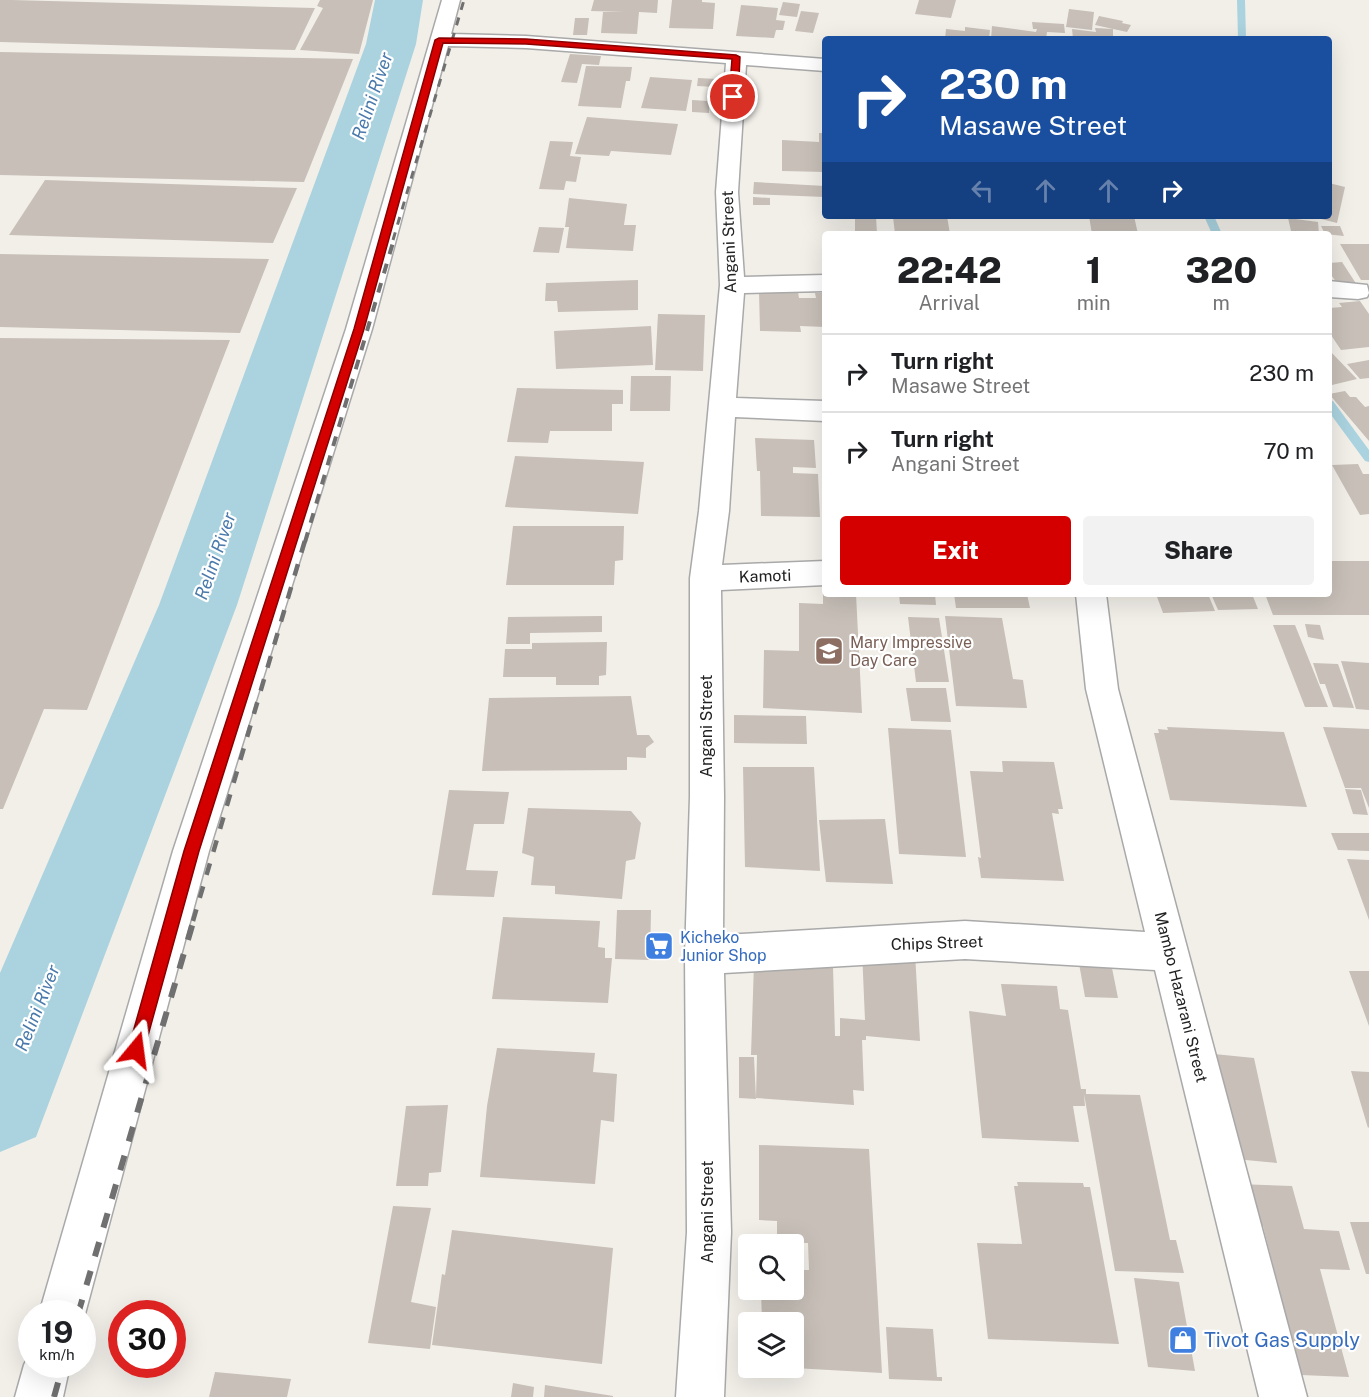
<!DOCTYPE html>
<html lang="en">
<head>
<meta charset="utf-8">
<style>
	:root { --surface:#fff; --page:#f2f2f2; --text:#202124; --muted:#757577; --line:#e0e0e0; --accent:#d40000 }
	body { margin:0; font-family:"Public Sans",sans-serif; background:var(--page); color:var(--text); height:100vh; display:flex; flex-direction:column; font-size:22px; white-space:nowrap }
	* { box-sizing:border-box; margin:0 }
	p { font-size:20px; color:var(--muted) }
	.icon { flex:none; width:33px; height:33px; fill:none; stroke:currentColor; stroke-width:2; stroke-linecap:round; stroke-linejoin:round }
	.map { position:relative; flex:1; overflow:hidden }
	.drawer { position:absolute; left:822px; top:231px; width:510px; height:366px; display:flex; flex-direction:column; background:var(--surface); border-radius:6px; box-shadow:0 6px 24px #0002 }
	.drawer>* { flex:none }
	.banner { position:absolute; left:822px; top:36px; width:510px; height:183px; border-radius:6px; box-shadow:0 6px 24px #0002; background:#1a4fa0; color:#fff; overflow:hidden }
	.buttons { position:absolute; left:738px; top:1234px; display:grid; gap:12px }
	.buttons a { display:grid; place-items:center; width:66px; height:66px; border-radius:6px; background:var(--surface); box-shadow:0 6px 24px #0002; font-size:30px }
	.speed { position:absolute; left:18px; top:1300px; display:flex; gap:12px; font-size:30px; font-weight:700; text-align:center }
	.speed>* { display:grid; place-content:center; width:78px; height:78px; border-radius:50%; background:var(--surface); box-shadow:0 6px 24px #0002; line-height:1 }
	.speed small { font-size:15px; font-weight:400 }
	.speed .limit { border:9px solid #d22; background:#fff; color:#111 }
	.pin { position:absolute; display:grid; place-items:center; width:51px; height:51px; color:#fff; margin:-26px; border:3px solid #fff; border-radius:50%; box-shadow:0 2px 6px #0007 }
	.me { position:absolute; width:66px; margin:-33px; rotate:16deg; stroke-linejoin:round; filter:drop-shadow(0 0 4px #0008) }
	.turn { display:flex; align-items:center; gap:21px; height:126px; padding:0 18px; font-size:27px }
	.turn .icon { width:78px; height:78px; stroke-width:2.5 }
	.turn b { display:block; font-size:42px; line-height:51px }
	.lanes { display:flex; align-items:center; height:57px; padding:0 18px; background:#0003; justify-content:center; gap:30px; direction:ltr }
	.lanes .off { opacity:.35 }
	.eta { display:flex; justify-content:space-evenly; align-items:center; height:102px; text-align:center }
	.eta b { font-size:36px; font-weight:800; line-height:42px }
	.button { display:flex; gap:12px; margin-top:auto; padding:12px 18px }
	.button a { flex:1; height:69px; border-radius:6px; background:var(--accent); color:#fff; font-size:24px; font-weight:800; line-height:69px; text-align:center }
	.button a+a { background:var(--page); color:var(--text) }
	ul { padding:0; list-style:none }
	li { display:flex; align-items:center; gap:18px; height:78px; padding:0 18px; border-top:2px solid var(--line) }
	li div { flex:1 }
	li b { display:block; font-size:22px }
	li em { font-style:normal }
	.map>svg:first-child { display:block }
</style>
</head>
<body>
<div class="map">
<svg width="1369" height="1397" viewBox="0 0 1369 1397">
	<rect width="100%" height="100%" fill="#f2efe9"/>
	<g fill="none" stroke-linecap="round" stroke-linejoin="round">
		<path fill="#aad3df" fill-rule="evenodd" d="M1237,0h8l1,39h-8z
			M1204,216h10l8,18h-10z
			M1329,400l4,1 36,49v12l-4,-1 -36,-49z"/>
		<path fill="#aad3df" fill-rule="evenodd" d="M375,0h48l-7,44 -179,561 -201,532 -36,15v-179l159,-368 207,-561z"/>
	</g>
	<path fill="#c7bfb8" d="M0,0h12l303,8 -20,42 -295,-8z
		M320,0h53l-14,54 -59,-4 23,-42 -6,-2z
		M594,0h64l-1,13 -18,-1 -2,22 -36,-1 2,-21h21l-33,-1z
		M672,0h30v2l13,1 -2,26 -44,-1z
		M919,0h37l-5,18 -36,-4z
		M783,2l17,2 -3,13 -18,-2z
		M741,5l37,3 -2,12 9,1 -2,9h-7l-2,8 -38,-2z
		M1069,9l25,3 -2,18 -26,-3z
		M801,11l18,2 -6,20 -18,-2z
		M1099,16l24,5 -1,2 9,2 -4,7 -32,-7z
		M575,18h14l-2,17h-14z
		M1032,22l32,2 1,9 -18,-1 -1,7 -42,-2v2h-13l1,-13 44,6 1,-3h-4z
		M965,27l25,3 -1,9h-44l1,-10 19,2z
		M1095,28l18,1v10h-40l-1,-10 24,3z
		M0,52l353,7 -49,123 -304,-7z
		M570,54l31,2 -2,9 -17,-1 -5,19 -16,-1z
		M586,66l46,1 -2,14h-4l-5,27 -43,-2z
		M650,77l42,3 -6,31 -45,-3z
		M698,78l19,1 -2,8 -18,-1z
		M692,100l17,1v12l-17,-1z
		M587,117l91,7 -7,31 -60,-4 -2,5 -34,-2z
		M819,133h6v39l-43,-1v-31l37,2z
		M550,141l23,1 -3,14 11,1 -5,25 -10,-1 -2,9 -25,-1z
		M45,180l252,8 -24,55 -264,-8z
		M754,182l71,4v11l-72,-3z
		M1329,183l16,4 -8,36 -24,-6 16,-1z
		M753,197l17,1v7h-17z
		M569,198l58,6 -3,21h12l-3,26 -67,-3 3,-21h-4z
		M855,216h21l1,18h-22z
		M947,216l3,18h-55l-2,-17z
		M1089,216h45l4,18h-46z
		M1288,218l30,4 1,12 -28,-3z
		M1321,226h19l4,10 -19,-2z
		M539,227l25,1 -5,25 -26,-1z
		M1340,244h29v36h-8z
		M0,254l269,5 -29,74 -240,-6z
		M1342,262l15,23 -18,1 -10,-14v-9z
		M638,280v30l-80,2 -1,-11h-12l1,-18z
		M759,292h39l1,6h17l-1,-5h10v34l-25,-1 1,6 -41,-1z
		M1360,301l9,13v33l-28,3 -12,-18v-24l13,-1 -3,-4z
		M658,314l47,1 -2,56 -48,-1z
		M651,326l2,39 -97,4 -2,-38z
		M0,338l230,2 -143,370 -43,-1 -41,100h-3z
		M1329,350l28,29 -25,6 -3,-3z
		M1369,360v18l-9,1 -13,-15z
		M631,376h40l-1,35h-40z
		M517,388l106,2v14h-11v27h-62l-2,12 -41,-1z
		M1345,391l5,6h6l9,10 4,-1v35l-40,-47z
		M755,438l59,2 2,28 -23,-1v6l25,1 2,43 -59,-1 -1,-45h-3z
		M515,456l129,6 -6,52 -133,-7z
		M1358,464l5,10h6v40l-9,1 -28,-50z
		M513,526h111l-1,34 -8,1 -1,24h-108z
		M1329,561h40v54h-96l-8,-21h64z
		M823,589h2v5h31l6,119 -99,-5 1,-58 35,1v-48l24,1z
		M899,594h36l1,11 -36,-1z
		M954,594h73l3,14h-74z
		M1156,594h52l7,17 -52,2z
		M1211,594h41l6,15 -40,1z
		M602,616v16l-72,1v11h-24l2,-27z
		M945,616l57,2 11,61 10,1 4,28 -71,-2z
		M908,617l31,1 10,64h-33z
		M1305,624l15,1 4,15 -16,-3z
		M1273,625h22l33,82h-23z
		M607,642l-1,33 -7,1v9h-43v-8h-53l2,-28h27v-6z
		M1341,661l28,2v47l-13,-1z
		M1313,663l25,1 16,44 -21,-1 -8,-23h-5z
		M906,688h40l5,34 -40,-1z
		M631,696l6,39h12l5,7 -8,6v10l-19,-1v13l-145,1 7,-73z
		M734,715l72,1 1,28 -73,-1z
		M1167,727l117,5 23,75 -137,-7 -16,-67h5l-1,-4 10,1z
		M1323,727l46,2v79l-8,-20h-16z
		M888,728l63,2 15,127 -67,-3z
		M1002,761l52,1 9,47h-5l1,5 -7,-1 12,68 -83,-3 -3,-21 3,1 -11,-87 33,1z
		M743,767h71l6,104 -75,-4z
		M1345,789l16,1 7,25 -15,-1z
		M449,790l60,2 -5,32h-30l-8,46 32,1 -4,26 -62,-2z
		M528,808l103,3 10,12 -6,36 -9,2 -4,38 -67,-5v-8l-24,-1 3,-28 -12,-4z
		M885,819l8,65 -67,-2 -7,-62z
		M1331,833h38v18l-31,-1z
		M1347,859l22,1v60z
		M617,910h34l-1,50 -35,-1z
		M503,917l97,4 -2,26 7,1v10h7l-4,45 -116,-4z
		M862,951l53,2 5,88 -54,-5v4h-4l2,51 -11,-1 1,15 -98,-7 1,-43h-6l3,-92 79,4 2,69h5v-18l25,2z
		M1078,958h32l8,40 -33,-1z
		M1349,971h20v55z
		M1001,984l56,2 3,23 8,1 13,79h5v5l54,1 30,145h6l8,33 -69,-2 -31,-177 1,12h-12l6,36 -97,-4 -13,-127 37,5z
		M497,1048l98,5 -2,19 24,2 -3,48 -13,-2 -6,64 -115,-7 7,-71z
		M1214,1054l40,4 23,105 -42,-4z
		M739,1057h15l2,42 -17,-1z
		M1351,1071l18,1v55l-1,1z
		M448,1105l-7,67 -12,1 -1,13h-32l10,-80z
		M759,1145l110,4 13,224 -88,-5v-45h-32l-1,-33h33v-20h15l-1,-27 -31,-1v-21l-18,-1z
		M1017,1182l66,1 1,4h6l29,157 -131,-5 -11,-96 45,1 -8,-58h4z
		M1238,1184l54,2 12,43 35,2 11,39 -30,-1 29,108 -48,-2 -38,-149 -16,-1z
		M393,1206l38,2 -20,94 25,5 -6,42 -62,-6z
		M1350,1222h19v52h-3z
		M452,1230l161,18 -11,116 -170,-19 10,-71 3,1z
		M1134,1278l45,4 16,89 -47,-4z
		M886,1327l47,2 4,48h5v4l-53,-2z
		M215,1372l76,7 -4,18h-78z
		M513,1383l21,4 -1,10h-22z
		M545,1385l68,11v1h-69z"/>
	<g fill="none" stroke-linecap="round" stroke-linejoin="round">
		<g stroke="#a9a9a9" stroke-width="3">
			<path id="minor" d="M442,0h18l-9,34 75,2 299,23v12l-79,-6 -8,127 6,85 81,-2v16l-81,2 -8,105 89,3v20l-90,-4 -6,94 -7,54 103,-4v24l-104,5 3,207 -1,138 242,-14 180,11 -59,-243 -10,-95h30l12,95 189,708h-48l-104,-427 -190,-11 -241,14 7,259 -7,165h-48l11,-165 -2,-277 5,-158v-219l9,-67 21,-226 -4,-93 10,-129 -200,-15 -78,-2 -76,283 -163,522 -124,463 -3,5v-5h-43l134,-463 173,-522z
				M1329,281l38,4 2,8 -2,4 -9,2 -29,-2z
				M32,1348v17h38l-7,32h-48l9,-32z"/>
		</g>
		<use href="#minor" fill="#fff" fill-rule="evenodd"/>
		<path stroke="#707070" stroke-width="3" stroke-dasharray="8 8" stroke-linecap="butt" d="M393,240l71,-240"/>
		<path stroke="#707070" stroke-width="4" stroke-dasharray="10 10" stroke-linecap="butt" d="M305,542l89,-303"/>
		<path stroke="#707070" stroke-width="4.5" stroke-dasharray="12 12" stroke-linecap="butt" d="M193,921l112,-381"/>
		<path stroke="#707070" stroke-width="6" stroke-dasharray="15 15" stroke-linecap="butt" d="M78,1314l116,-395
			M54,1397l9,-32"/>
	</g>
	<path fill="#d40000" stroke="#8a0000" stroke-width="1.5" d="M439,38l87,1 210,16 4,2 -2,40 -5,3 -4,-3 3,-38 -206,-15 -83,-1 -79,286 -165,522 -55,199 -2,6 -6,2 -6,-2 -2,-6 56,-199 170,-522 81,-289z"/>
	<defs>
		<g id="school-square" transform="scale(1.5)"><rect x="-9" y="-9" width="18" height="18" rx="4" fill="#8d6e63" stroke="#fff"/><path d="M0-5L7-2L0 1L-7-2ZM-4 1L0 2.5L4 1V4Q0 6-4 4Z" fill="#fff"/></g>
		<g id="supermarket-square" transform="scale(1.5)"><rect x="-9" y="-9" width="18" height="18" rx="4" fill="#3f7fe0" stroke="#fff"/><path d="M-6-5.5h2.5l.6 2H6L4.5 2H-2.5L-4.4-4H-6ZM-1.5 3.2a1.3 1.3 0 1 0 .1 0ZM3 3.2a1.3 1.3 0 1 0 .1 0Z" fill="#fff"/></g>
		<g id="shop-square" transform="scale(1.5)"><rect x="-9" y="-9" width="18" height="18" rx="4" fill="#3f7fe0" stroke="#fff"/><path d="M-5-2.5h2.3a2.7 3.5 0 0 1 5.4 0H5L5.5 6h-11ZM-1.5-2.5h3a1.5 2.3 0 0 0-3 0Z" fill="#fff"/></g>
	</defs>
	<g fill-rule="evenodd">
		<use href="#school-square" x="829" y="651"/>
		<use href="#supermarket-square" x="659" y="946"/>
		<use href="#shop-square" x="1183" y="1340"/>
	</g>
	<g text-anchor="middle" dominant-baseline="central" stroke-width="4.5" stroke-linejoin="round" paint-order="stroke">
		<g font-size="16" fill="#222" stroke="#fff">
			<text transform="translate(729 242) rotate(-92)">Angani Street</text>
			<text transform="translate(765 576) rotate(-2)">Kamoti</text>
			<text transform="translate(706 726) rotate(-90)">Angani Street</text>
			<text transform="translate(937 943) rotate(-2)">Chips Street</text>
			<text transform="translate(1181 997) rotate(76)">Mambo Hazarani Street</text>
			<text transform="translate(707 1212) rotate(-90)">Angani Street</text>
		</g>
		<g font-size="16" fill="#785e54" stroke="#fff" text-anchor="start">
			<text x="850" y="642">Mary Impressive<tspan x="850" dy="18">Day Care</tspan></text>
		</g>
		<g font-size="16" fill="#366cbe" stroke="#fff" text-anchor="start">
			<text x="680" y="937">Kicheko<tspan x="680" dy="18">Junior Shop</tspan></text>
		</g>
		<g font-size="18" font-style="italic" fill="#4a7aab" stroke="#fff">
			<text transform="translate(372 96) rotate(-71)">Relini River</text>
			<text transform="translate(215 556) rotate(-71)">Relini River</text>
			<text transform="translate(37 1008) rotate(-68)">Relini River</text>
		</g>
		<g font-size="20" fill="#366cbe" stroke="#fff" text-anchor="start">
			<text x="1204" y="1340">Tivot Gas Supply</text>
		</g>
	</g>
</svg>
<div class="buttons">
<a><svg class="icon" aria-label="search" viewBox="0 0 24 24"><circle cx="10" cy="10" r="6"/><path d="M15 15l6 6"/></svg></a>
<a><svg class="icon" aria-label="layers" viewBox="0 0 24 24"><path d="M12 4l9 5-9 5-9-5zM3 14l9 5 9-5"/></svg></a>
</div>
<div class="speed"><div>19<small>km/h</small></div><div class="limit">30</div></div>
<div class="pin" style="left:733px;top:97px;background:#d93025"><svg class="icon" aria-label="arrive" viewBox="0 0 24 24"><path d="M6 21V4h12l-3 4 3 4H6"/></svg></div>
<svg class="me" style="left:136px;top:1050px" viewBox="-20 -20 40 40"><path d="M0-17L14 15 0 8-14 15z" fill="#d40000" stroke="#fff" stroke-width="4"/></svg>
<div class="banner">
<div class="turn"><svg class="icon" aria-label="right" viewBox="0 0 24 24"><path d="M7 20v-9h11M14 6l5 5-5 5"/></svg><div><b>230 m</b>Masawe Street</div></div>
<div class="lanes"><svg class="icon off" aria-label="left" viewBox="0 0 24 24"><path d="M17 20v-9H6M10 6l-5 5 5 5"/></svg><svg class="icon off" aria-label="ahead" viewBox="0 0 24 24"><path d="M12 20V5M6 11l6-6 6 6"/></svg><svg class="icon off" aria-label="ahead" viewBox="0 0 24 24"><path d="M12 20V5M6 11l6-6 6 6"/></svg><svg class="icon" aria-label="right" viewBox="0 0 24 24"><path d="M7 20v-9h11M14 6l5 5-5 5"/></svg></div>
</div>
<section class="drawer">
<div class="eta">
<div><b>22:42</b><p>Arrival</p></div>
<div><b>1</b><p>min</p></div>
<div><b>320</b><p>m</p></div>
</div>
<ul>
<li><svg class="icon" aria-label="right" viewBox="0 0 24 24"><path d="M7 20v-9h11M14 6l5 5-5 5"/></svg><div><b>Turn right</b><p>Masawe Street</p></div><em>230 m</em></li>
<li><svg class="icon" aria-label="right" viewBox="0 0 24 24"><path d="M7 20v-9h11M14 6l5 5-5 5"/></svg><div><b>Turn right</b><p>Angani Street</p></div><em>70 m</em></li>
</ul>
<div class="button"><a>Exit</a><a>Share</a></div>
</section>
</div>
</body>
</html>
